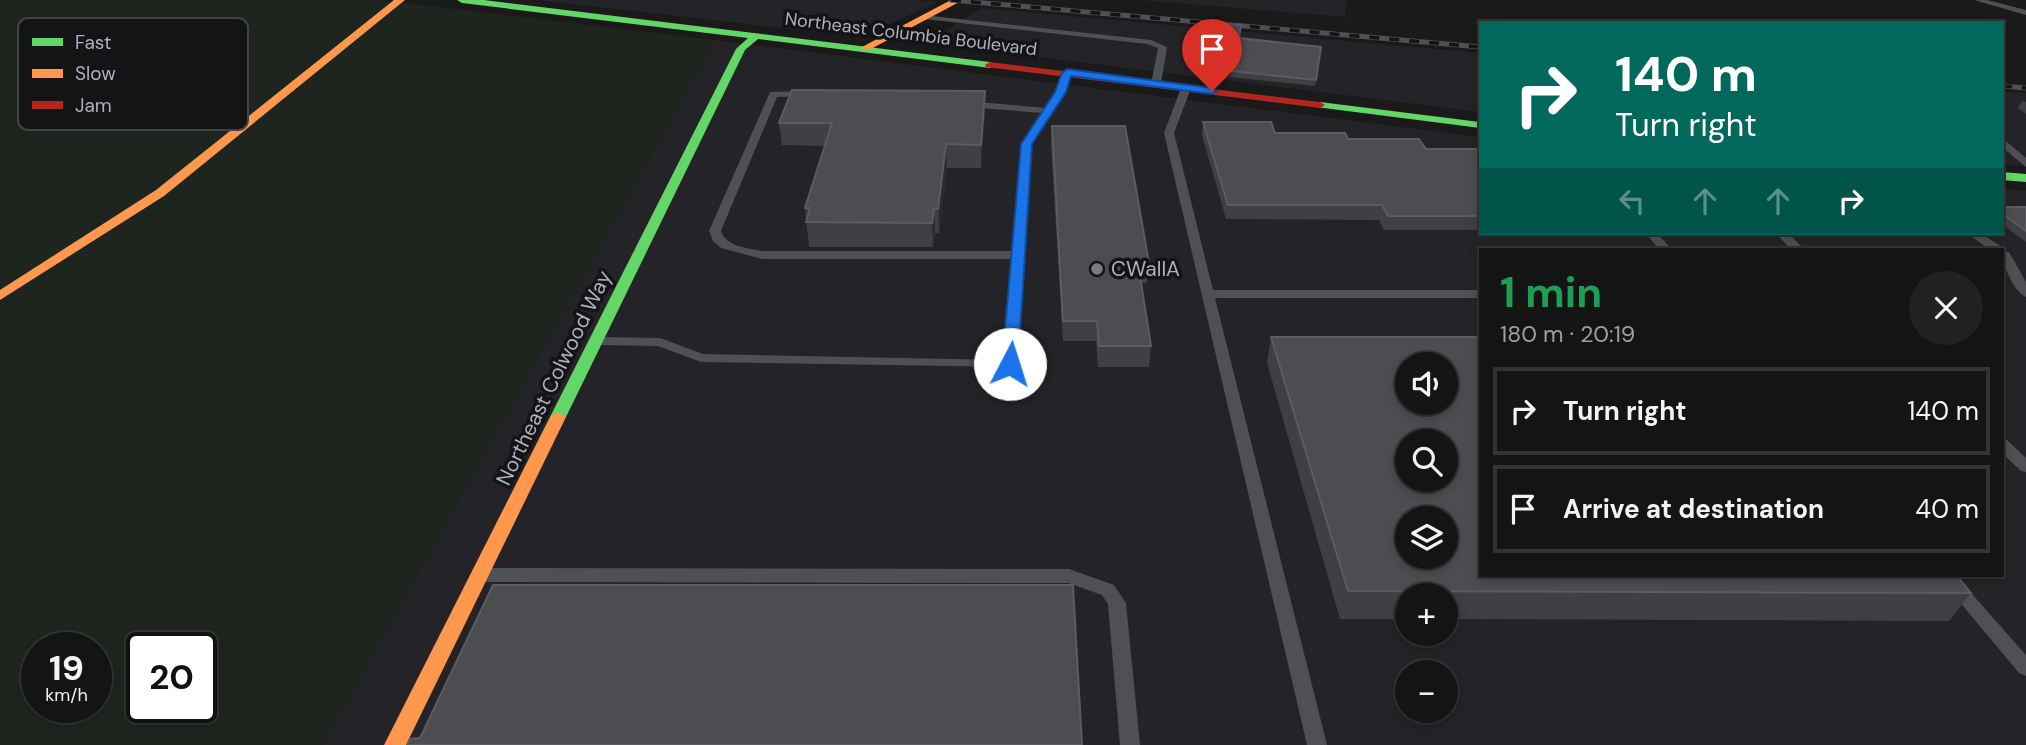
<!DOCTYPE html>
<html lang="en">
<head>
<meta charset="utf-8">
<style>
	:root { --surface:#141414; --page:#212122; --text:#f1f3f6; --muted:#9d9ea0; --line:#333334 }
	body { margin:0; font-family:"DM Sans",sans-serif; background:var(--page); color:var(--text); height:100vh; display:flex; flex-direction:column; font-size:26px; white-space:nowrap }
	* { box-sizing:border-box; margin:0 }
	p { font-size:23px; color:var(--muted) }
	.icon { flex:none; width:38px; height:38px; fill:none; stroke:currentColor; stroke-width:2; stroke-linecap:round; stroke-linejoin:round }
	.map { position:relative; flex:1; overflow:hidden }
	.details { position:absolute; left:1479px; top:248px; width:525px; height:329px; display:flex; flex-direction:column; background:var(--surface); border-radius:0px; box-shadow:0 4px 10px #0003,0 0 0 2px var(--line) }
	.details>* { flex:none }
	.guide { position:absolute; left:1479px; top:21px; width:525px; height:214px; border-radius:0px; box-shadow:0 4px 10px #0003,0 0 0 2px var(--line); background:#00695c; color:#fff; overflow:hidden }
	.controls { position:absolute; left:1395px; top:352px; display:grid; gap:14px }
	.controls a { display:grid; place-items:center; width:63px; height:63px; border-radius:50%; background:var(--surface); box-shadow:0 4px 10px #0003,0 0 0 2px var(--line); font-size:35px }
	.speed { position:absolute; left:21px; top:632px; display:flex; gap:14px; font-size:35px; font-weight:700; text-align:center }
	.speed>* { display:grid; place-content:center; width:91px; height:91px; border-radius:50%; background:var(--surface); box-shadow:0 4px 10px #0003,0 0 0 2px var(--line); line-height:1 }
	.speed small { font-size:18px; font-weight:400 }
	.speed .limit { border:4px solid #111; border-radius:10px; background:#fff; color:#111 }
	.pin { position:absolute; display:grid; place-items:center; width:60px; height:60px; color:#fff; margin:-72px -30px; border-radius:50% 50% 50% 0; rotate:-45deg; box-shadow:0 0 7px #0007 }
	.pin .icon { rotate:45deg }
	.me { position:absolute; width:77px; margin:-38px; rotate:5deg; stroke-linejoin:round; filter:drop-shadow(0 0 5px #0008) }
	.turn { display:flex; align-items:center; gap:24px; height:147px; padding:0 21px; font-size:32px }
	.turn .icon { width:91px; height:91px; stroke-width:2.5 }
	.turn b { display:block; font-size:49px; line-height:60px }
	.lanes { display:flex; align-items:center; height:66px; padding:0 21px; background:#0003; justify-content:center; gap:35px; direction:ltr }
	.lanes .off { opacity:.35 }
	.round { display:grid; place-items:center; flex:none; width:74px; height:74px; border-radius:37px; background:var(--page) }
	.head { display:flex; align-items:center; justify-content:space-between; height:119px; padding:0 21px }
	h1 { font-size:42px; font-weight:700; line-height:52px; color:#1e9e55 }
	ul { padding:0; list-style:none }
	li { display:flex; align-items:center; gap:21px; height:88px; margin:0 14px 10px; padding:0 7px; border:4px solid var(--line); border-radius:0px }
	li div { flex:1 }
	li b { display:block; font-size:26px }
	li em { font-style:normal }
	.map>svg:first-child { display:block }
</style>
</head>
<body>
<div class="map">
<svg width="2026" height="745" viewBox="0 0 2026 745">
	<rect width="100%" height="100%" fill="#1a1a1b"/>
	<path fill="#242428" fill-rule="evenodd" d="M538,0h378l23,2 -79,35z
		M1140,0h207l-2,17z
		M981,8l499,45v59l-554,-69z
		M715,40l765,97v96h522v-45l24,3v554h-1704zM1480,250h522v326h-522zM1407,364h39v38h-39zM1407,441h39v39h-39zM1407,518h39v38h-39zM1407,595h39v39h-39zM1407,672h39v38h-39z
		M2002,91l24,2v73l-24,-2z"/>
	<path fill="#1e251f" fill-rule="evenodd" d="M0,0h379l336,40 -393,705h-322zM37,648h59v59h-59zM142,648h59v59h-59z"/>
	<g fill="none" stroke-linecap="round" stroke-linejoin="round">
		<path fill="#4e5054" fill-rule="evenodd" d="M1974,0h13l39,10v5z
			M922,15l229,25 16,7 -6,37 -5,3 -5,-3 7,-36 -11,-4 -222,-25 -4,-2z
			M1067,70l5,3 -6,19 -34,52 -15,220 -2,3 -314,-5 -43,-16 -62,-1 -7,-4 7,-4 64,1 43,16 300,6 10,-101h-251l-41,-11 -8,-7 -4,-10 61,-139 38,-1 5,3 -2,2 -34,1 -56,134c5,16 27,17 41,20h251l9,-107 20,-31 -74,-6 -5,-3 5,-3 77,7 11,-16 6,-19z
			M1186,85l5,3 -17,45 39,157h267v8h-265l112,447h-20l-143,-612 17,-45z
			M2002,138l24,20v9l-24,-20z
			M1645,233h12l15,17h-12z
			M1775,233h13l17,17h-13z
			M1967,233h13l22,14 1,5h6l17,30v15c-13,-6 -24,-33 -24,-47h-12z
			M2002,439l5,1 19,18v14l-5,-1 -19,-18z
			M486,568l583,1 45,16 12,18 14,142h-20l-12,-141 -6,-9 -34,-12 -582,-1 -6,-2 -3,-5 3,-5z
			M1938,576h18l70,79v21l-7,-3z"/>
		<path fill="#63d668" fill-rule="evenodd" d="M457,0h27l506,62 5,3 -5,3 -232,-29 -13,11 -179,367 -8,5 -8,-5 186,-368 12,-11 -286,-35z
			M1320,102l160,20v6l-164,-21 -1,-2z
			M2002,172l24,2v8l-24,-2z"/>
		<path fill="#ff974d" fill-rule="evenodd" d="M394,0h11l-241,196 -164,104v-10l156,-100z
			M951,0h12l-94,50 -9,-2z
			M558,412l8,5 -160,328h-22l166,-328z"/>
		<path fill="#b3261e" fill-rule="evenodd" d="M990,62l330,40 5,3 -5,3 -334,-41 -1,-2z"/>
		<g stroke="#4e5053" stroke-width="5">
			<path id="rail" d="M951,0l529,47
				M2002,86l24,2"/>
		</g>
		<use href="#rail" stroke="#141417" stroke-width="3.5" stroke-dasharray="10" stroke-linecap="butt"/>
	</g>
	<path fill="#404044" d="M1239,39l82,8 -6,39 -85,-9 1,-5 -39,-5v-6z
		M985,91v22l-4,55h-34l-8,65h-4l-2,14h-124l-4,-39 20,-62 -43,-1 -3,-22z
		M2022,101l4,1v12l-8,-6z
		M1203,122l72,11 73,6 78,10h54v81h-96l-5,-10 -153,-1 -24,-84z
		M1052,126l97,137 -2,20h-6l10,63 -2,21h-51l-2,-26h-33l-12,-197z
		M2002,207h24v35l-24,-18z
		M1271,337l700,256 -22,28 -503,-2v-24h-39v24h-67l-73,-256z"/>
	<path fill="#2c2c2e" d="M985,91v22l-4,55v-23z
		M946,144l1,24 -8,65 -1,-24z
		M934,208l1,25 -2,14 -1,-24z"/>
	<path fill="#4c4d51" stroke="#5b5c62" stroke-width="2" fill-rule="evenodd" d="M1203,22l38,3 -2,13 82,9 -5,33 -85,-9 2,-6 -41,-4z
		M792,90l193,1 -4,54 -35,-1 -8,65 -4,-1 -2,15 -126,-1 4,-14h-5l27,-85h-53z
		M1203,122h68l4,11h70l3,6h71l7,10h54v67h-92l-6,-11h-154z
		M1052,126h73l24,137h-11l13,83h-52l-2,-25h-34z
		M2002,207h24v24l-24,-18z
		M1849,249l47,1h-46z
		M1271,337h209v239h477l14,17 -623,-2zM1407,364h39v38h-39zM1407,441h39v39h-39zM1407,518h39v38h-39z
		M493,585h580l9,160h-675l3,-6 10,-1z"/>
	<path fill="#1a73e8" stroke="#114b97" stroke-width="2" d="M1067,69l145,19 5,3 -5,3 -141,-18 -5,16 -34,52 -14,220 -8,4 -8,-4 19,-220 34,-52 7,-19z"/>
	<circle fill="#797c84" stroke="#141417" stroke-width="2.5" cx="1097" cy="269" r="7"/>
	<g text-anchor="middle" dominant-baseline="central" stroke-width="7" stroke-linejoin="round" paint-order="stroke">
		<g font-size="18" fill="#acb1bc" stroke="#141417">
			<text transform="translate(911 34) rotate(7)">Northeast Columbia Boulevard</text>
		</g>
		<g font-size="21" fill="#acb1bc" stroke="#141417" text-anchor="start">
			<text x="1111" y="269">CWallA</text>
		</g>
		<g font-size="21" fill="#acb1bc" stroke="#141417">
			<text transform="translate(554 378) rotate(-64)">Northeast Colwood Way</text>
		</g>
	</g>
	<rect x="18" y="18" width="230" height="112" rx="10" fill="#141417" stroke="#424349" stroke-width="2"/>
	<rect x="32" y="38" width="31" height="8" fill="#63d668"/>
	<rect x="32" y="69" width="31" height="9" fill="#ff974d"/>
	<rect x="32" y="101" width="31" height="8" fill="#b3261e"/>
	<g font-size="19" fill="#acb1bc">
		<text x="75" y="49">Fast</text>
		<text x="75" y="80">Slow</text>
		<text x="75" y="112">Jam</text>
	</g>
</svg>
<div class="controls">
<a><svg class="icon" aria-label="sound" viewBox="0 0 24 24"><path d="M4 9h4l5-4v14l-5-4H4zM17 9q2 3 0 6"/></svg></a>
<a><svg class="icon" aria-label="search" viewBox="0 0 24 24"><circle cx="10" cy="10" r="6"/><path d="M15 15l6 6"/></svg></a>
<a><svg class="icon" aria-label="layers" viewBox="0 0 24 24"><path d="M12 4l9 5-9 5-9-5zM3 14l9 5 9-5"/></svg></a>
<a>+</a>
<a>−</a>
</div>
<div class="speed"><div>19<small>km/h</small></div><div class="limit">20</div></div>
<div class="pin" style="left:1212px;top:91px;background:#d93025"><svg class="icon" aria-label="arrive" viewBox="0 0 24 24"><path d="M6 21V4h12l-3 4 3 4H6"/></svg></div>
<svg class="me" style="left:1010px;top:364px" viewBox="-20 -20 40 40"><circle r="19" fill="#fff"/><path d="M0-13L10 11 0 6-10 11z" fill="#1a73e8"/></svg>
<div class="guide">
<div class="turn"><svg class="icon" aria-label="right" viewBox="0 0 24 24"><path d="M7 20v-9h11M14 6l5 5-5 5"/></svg><div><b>140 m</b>Turn right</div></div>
<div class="lanes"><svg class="icon off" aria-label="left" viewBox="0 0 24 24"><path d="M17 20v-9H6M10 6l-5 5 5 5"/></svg><svg class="icon off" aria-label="ahead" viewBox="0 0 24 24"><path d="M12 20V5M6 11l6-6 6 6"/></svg><svg class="icon off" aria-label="ahead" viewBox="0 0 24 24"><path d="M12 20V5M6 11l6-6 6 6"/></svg><svg class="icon" aria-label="right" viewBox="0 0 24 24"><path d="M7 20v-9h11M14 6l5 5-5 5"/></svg></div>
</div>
<section class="details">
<div class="head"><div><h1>1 min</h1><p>180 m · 20:19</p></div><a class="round"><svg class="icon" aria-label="close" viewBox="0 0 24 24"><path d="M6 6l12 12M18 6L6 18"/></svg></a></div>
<ul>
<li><svg class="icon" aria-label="right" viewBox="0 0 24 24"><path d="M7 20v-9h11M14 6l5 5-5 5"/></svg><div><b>Turn right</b></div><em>140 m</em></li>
<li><svg class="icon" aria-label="arrive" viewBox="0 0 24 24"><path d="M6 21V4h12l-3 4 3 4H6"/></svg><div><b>Arrive at destination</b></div><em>40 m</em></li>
</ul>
</section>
</div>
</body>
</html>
